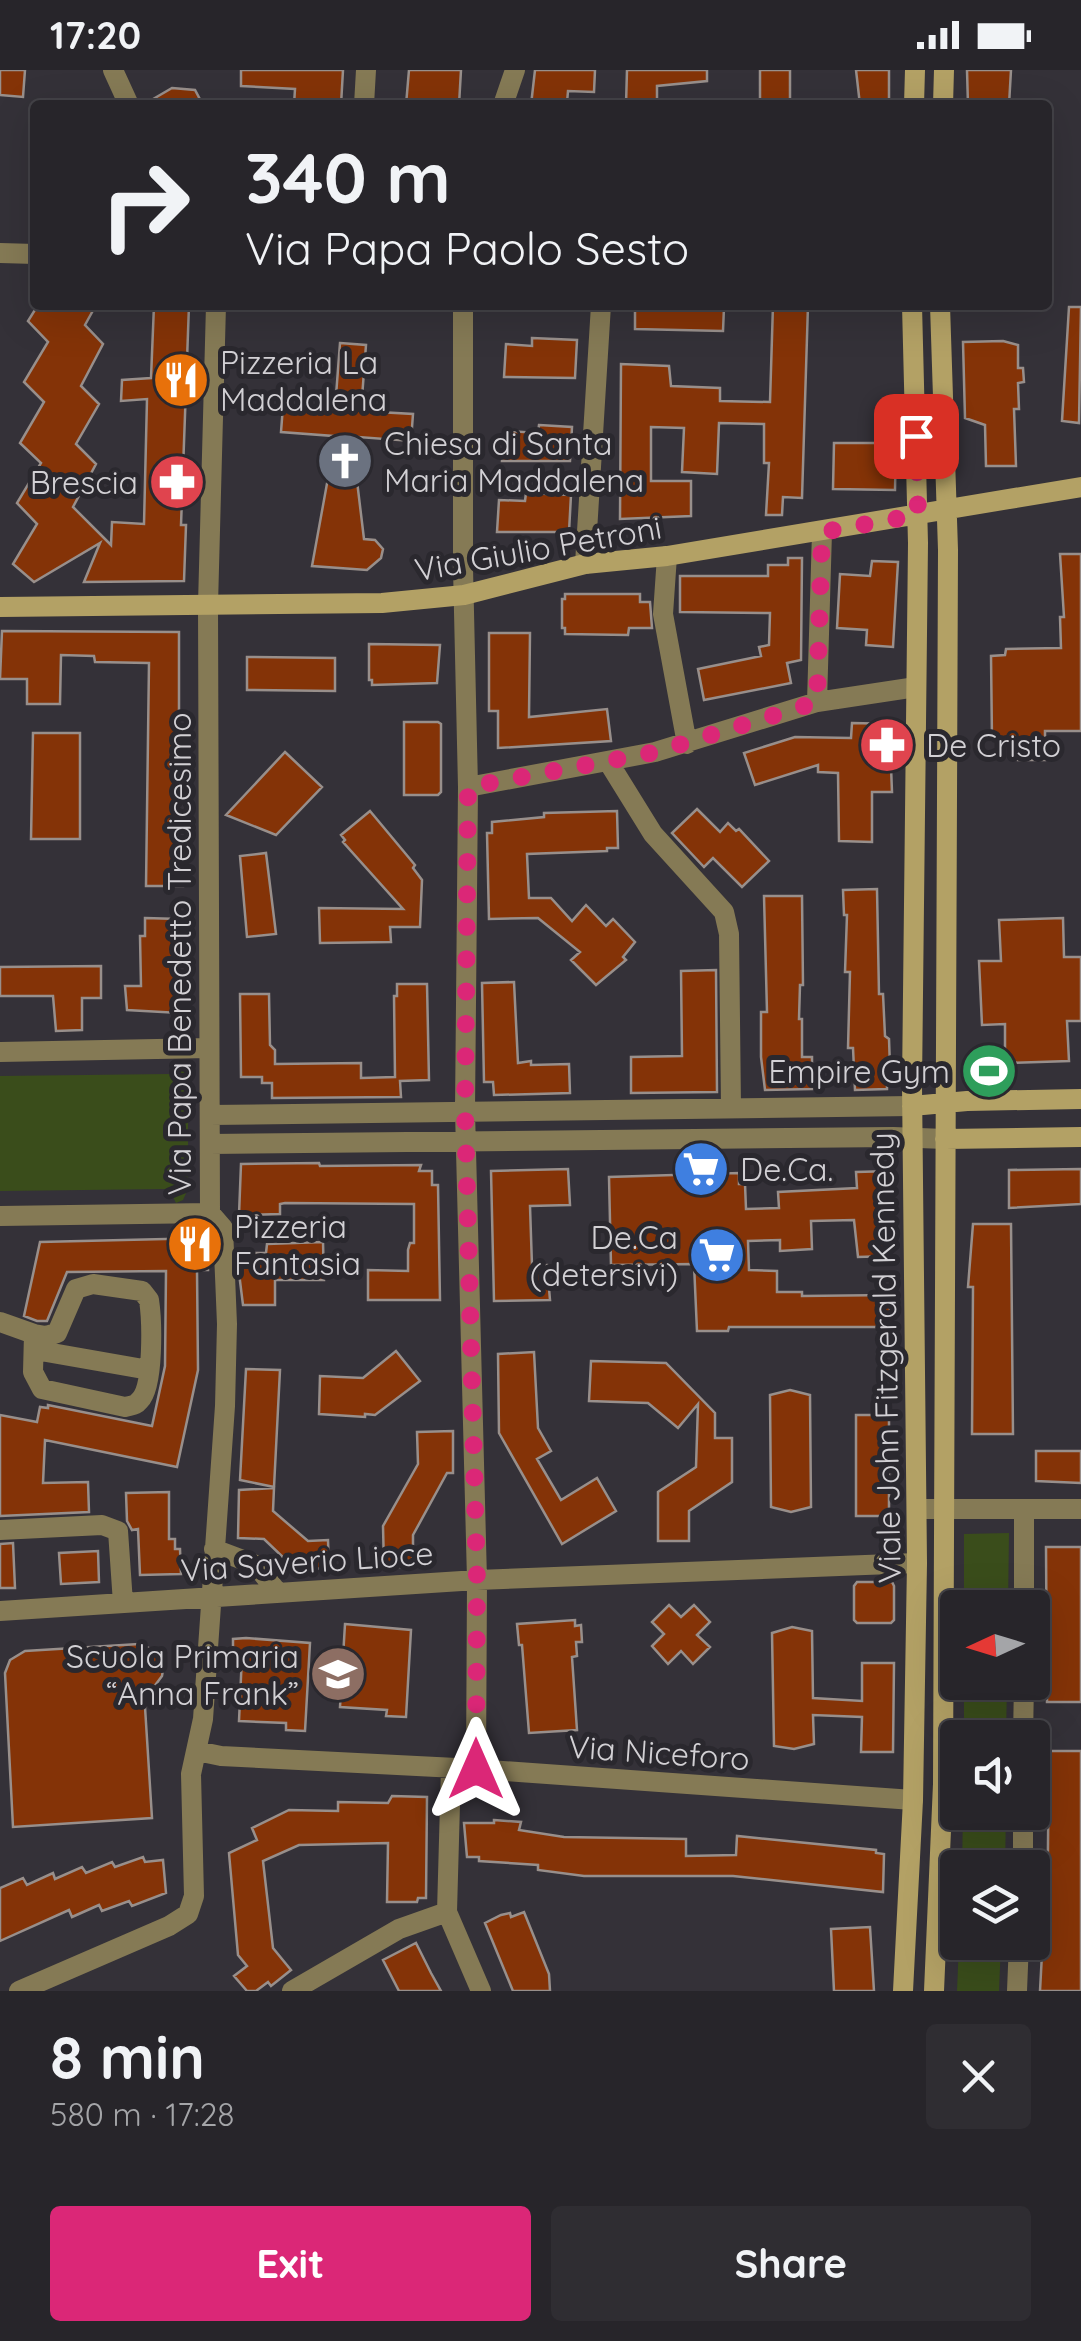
<!DOCTYPE html>
<html lang="en">
<head>
<meta charset="utf-8">
<style>
	:root { --surface:#27252a; --page:#2f2d32; --text:#f1f3f6; --muted:#a4a5a8; --line:#434247; --accent:#db2777 }
	body { margin:0; font-family:Quicksand,sans-serif; background:var(--page); color:var(--text); height:100vh; display:flex; flex-direction:column; font-size:38px; white-space:nowrap }
	* { box-sizing:border-box; margin:0 }
	p { font-size:32px; color:var(--muted) }
	.icon { flex:none; width:55px; height:55px; fill:none; stroke:currentColor; stroke-width:2; stroke-linecap:round; stroke-linejoin:round }
	.map { position:relative; height:1921px; overflow:hidden }
	.sheet { display:flex; flex-direction:column; background:var(--surface); flex:1 }
	.sheet>* { flex:none }
	.banner { position:absolute; left:30px; top:30px; width:1022px; height:210px; border-radius:10px; box-shadow:0 10px 40px #0002,0 0 0 2px var(--line); background:#27252a; color:var(--text); overflow:hidden }
	.needle { width:65px; rotate:266deg }
	.buttons { position:absolute; left:940px; top:1520px; display:grid; gap:20px }
	.buttons a { display:grid; place-items:center; width:110px; height:110px; border-radius:10px; background:var(--surface); box-shadow:0 10px 40px #0002,0 0 0 2px var(--line); font-size:50px }
	.pin { position:absolute; display:grid; place-items:center; width:85px; height:85px; color:#fff; margin:-42px; border-radius:20px; box-shadow:0 5px 15px #0006 }
	.me { position:absolute; width:110px; margin:-55px; rotate:0deg; stroke-linejoin:round; filter:drop-shadow(0 0 8px #0008) }
	.turn { display:flex; align-items:center; gap:35px; height:210px; padding:0 50px; font-size:45px }
	.turn .icon { width:130px; height:130px; stroke-width:2.5 }
	.turn b { display:block; font-size:70px; line-height:85px }
	.round { display:grid; place-items:center; flex:none; width:105px; height:105px; border-radius:10px; background:var(--page) }
	.summary { display:flex; align-items:center; justify-content:space-between; height:170px; padding:0 50px }
	h1 { font-size:60px; font-weight:700; line-height:75px }
	.primary-button { display:flex; gap:20px; margin-top:auto; padding:20px 50px }
	.primary-button a { flex:1; height:115px; border-radius:10px; background:var(--accent); color:#fff; font-size:40px; font-weight:700; line-height:115px; text-align:center }
	.primary-button a+a { background:var(--page); color:var(--text) }
	.status { display:flex; justify-content:space-between; align-items:center; height:70px; padding:0 50px; background:var(--surface); direction:ltr }
	.status svg { height:28px; fill:currentColor }
	.map>svg:first-child { display:block }
</style>
</head>
<body>
<div class="status"><b>17:20</b><svg viewBox="0 0 49 12"><path d="M0 12V9h3v3zM5 12V6h3v6zM10 12V3h3v9zM15 12V0h3v12zM26 1h20v11H26zM47 4h2v5h-2z"/></svg></div>
<div class="map">
<svg width="1081" height="1921" viewBox="0 0 1081 1921">
	<rect width="100%" height="100%" fill="#343138"/>
	<path fill="#3a4d1b" d="M176,991l7,3 5,10v115l-5,11 -7,3 -7,-14 -169,2v-115l169,-2z
		M1009,1463l-1,74h-44v-73z
		M964,1613h43l-1,54h-42z
		M963,1743h43l-1,54h-43z
		M959,1873h42l-2,48h-42z"/>
	<path fill="#843307" stroke="#988f8b" stroke-width="2.5" d="M0,0h25l-2,27 -23,-2z
		M241,0h102l-2,35h-47l1,-16 -54,-3z
		M409,0h52l-2,35h-53z
		M535,0h60l-1,22 -26,-1 -1,12 -36,2z
		M627,0h80v11l-50,5v19h-31z
		M760,0h30v35h-30z
		M856,0h33v35h-29z
		M967,0h44l-2,35h-41z
		M172,18l23,2 8,15h-60z
		M38,235h58l-11,20 18,19 -22,42 18,18 -23,40 20,20 -23,43 38,38 1,-23 32,2 3,-125 -26,2 1,-21 29,-2 3,-73h35l-8,220h5l-2,56 -100,1 16,-39 -66,39 -21,-18 24,-40 -20,-21 24,-40 -21,-20 24,-41 -20,-20 24,-40 -20,-21z
		M635,235l89,2 -1,24 -88,-2z
		M773,235h35l-6,193 -19,-1 -1,18h-16l3,-52h-5v-39l-45,-1 -2,51 -35,-2 2,-44 -33,-1v54h40v35l-71,3 1,-155 48,2 2,20 49,2v13l50,1z
		M1069,237h12l-2,116 -17,-2z
		M532,268l45,2 -2,38 -71,-1 2,-33 26,2z
		M1003,271l15,4v23h5l1,14 -6,1 1,26h-5l2,57h-30l-1,-41 -20,-7 -2,-76z
		M340,273l26,2 -5,66 52,3 -2,27 -52,-4 -2,44 7,58 11,1 8,9 -2,9 -14,12 -55,-4 16,-88 2,1 3,-43 -52,-4 2,-26 52,3z
		M539,355l33,2 -2,34h-68l2,-24h5v-6l29,2z
		M834,373h62l-1,47 -62,-1z
		M526,423l45,2 -2,37h-72l2,-32 26,1z
		M1060,484h21v177h-36v29h-27l-1,-21 -25,1 -1,-84 14,-1 1,-6 55,-1 -1,-31h4z
		M788,488h14l-1,102 -14,3 4,20 -87,17 -6,-31 63,-13 -2,-9 10,-2 1,-32 -90,-1v-36h88v-11h20z
		M872,491l26,1 -5,85 -27,-2 1,-15 -30,-2 3,-54 30,2z
		M565,524h75v8h10l2,26h-23l-1,7 -63,-1v-6h-3v-29h3z
		M2,561l177,1v238h4v16h-37l3,-223 -54,-1 -1,-6 -33,-1 -1,49h-33v-25h-27z
		M489,563h41l-1,84 78,-8 4,32 -113,7v-37h-9z
		M369,574l71,1 -3,38 -65,2v-5h-3z
		M247,587l88,1v33l-88,-1z
		M404,652h34l3,2v68l-3,3h-34z
		M852,653l42,1 -1,18h-3l2,50h-20v50l-33,-1 -1,-68 -20,-1v-7l-63,20 -11,-32 51,-16 56,1z
		M33,663h47v106h-49z
		M285,682l37,35 -46,48 -50,-20z
		M697,739l23,23 8,-9 8,8 3,-2 30,32 -27,26 -29,-29 -9,9 -32,-34z
		M370,741l45,54 -2,3 9,12 -2,47h-30l1,15 -71,1 -1,-35 84,1 -60,-67 2,-2 -4,-5z
		M617,741l1,37h-11v3l-80,3 2,44h22l21,23 14,-16 20,21 7,-7 22,23 -12,15 3,3 -30,25 -25,-25 9,-8 -42,-34 -49,1 -2,-86h5v-11l52,-5v-4z
		M266,783l10,81 -29,3 -7,-81z
		M877,819l2,105h4l2,42 4,3 1,28h-3v22l-32,1 -2,-42h-5l2,-76h-5l2,-57h-3l-1,-25z
		M764,826h38l1,89h-3l-1,34h3v38h10v32l-47,1 -4,-33v-45h6z
		M145,848l34,1v94l-52,-3 -2,-24h16l-1,-50h5z
		M1063,848l1,39h17v64h-14l2,40 -64,2v-39l-23,1 -3,-64h22l-2,-41z
		M101,896v32h-19v32l-26,1 -3,-35h-53v-29z
		M716,900l1,122 -86,1v-36l51,-1 -1,-85z
		M514,912l4,81 13,-2v4l38,-1 1,29 -76,2 -1,-13h-9l-2,-99z
		M397,914h30l2,96 -29,1 1,16 -129,1v-15h-10v-6h-21l-1,-83h29l1,51 5,5v14l86,-1v15l34,-1 -1,-81h3z
		M319,1093l1,3 101,-1 -2,6h13v14h6l2,115h-72v-30l40,1v-21l2,-7h4v-39l-129,-1 -5,1v10l-41,1 2,-51z
		M568,1099l2,36 -40,1 2,60 15,-1 3,35 -56,1 -3,-130z
		M1081,1099v35l-72,4v-38z
		M891,1101l-1,85 -32,1 -4,-37 -43,1 1,28 -32,2v-11l-32,1 1,29 28,1v21h25v4l88,-1v32h-161l-1,4h-31l-3,-67 -83,1 -2,-88 130,-4v11h6l1,25 33,-1 -1,-16 79,-4 -1,-16z
		M973,1154h38l2,210h-41l1,-147h-5z
		M207,1168l1,32h-11l1,100 -21,97 -132,-27 -2,43 45,-1 1,30 -89,4v-101l37,7 3,-15 8,1v-3l104,21 13,-60 1,-95 -99,1 -20,49h-10l-13,-5 16,-74z
		M323,1172l1,38h-49v25h-32l-5,-40 4,-1v-11h24l1,-9z
		M396,1281l24,30 -45,34 -10,-1v3l-46,-3 1,-38 43,2z
		M534,1282l4,76 13,23 -14,8 24,41 36,-22 19,33 -54,33 -63,-111 -1,-79z
		M591,1291l75,2 49,50v25h17v44l-43,29v30h-31v-49l38,-25 2,-63 -20,24 -30,-25 -59,-2z
		M246,1299l34,1 -6,117 -34,-7z
		M790,1320l20,5 1,112 -20,5 -20,-5 -1,-112z
		M856,1345h33v101h-33z
		M453,1361v42h-6l-34,62v32h-29l-1,-41 35,-62 -1,-32z
		M1036,1381h45v32l-45,-2z
		M274,1418l-1,23 35,30 20,-1 1,28 -43,2v-10l-22,-21 -26,-1 1,-48z
		M169,1422v47h6v10h5l1,25 -41,1 -2,-46 -6,1 -5,-9 -1,-28z
		M13,1473l2,45h-15v-44z
		M1046,1477h35v155h-34z
		M98,1481l1,31 -38,2 -2,-31z
		M857,1512h35l2,4v34l-3,3h-34l-3,-3v-34z
		M669,1535l12,12 13,-12 16,17 -13,13 13,12 -17,17 -12,-13 -13,13 -16,-18 12,-12 -12,-12z
		M575,1550v6l6,-1 1,17h-6l1,14 -5,1 5,73 -48,3 -7,-88h-3l-2,-21z
		M345,1554l66,6 -5,87 -20,-1 1,-6 -47,-3z
		M792,1557l20,4 1,67 49,3v-38h32l-1,89h-32l1,-35 -49,-2 1,29 -20,5 -20,-3 -2,-113z
		M246,1568l64,5 -5,88 -19,-1v-7l-47,-2 3,-66 -9,-1v-15z
		M139,1574l17,7 8,13 -2,12 -23,31h6l7,111 -139,9 -8,-154 5,-13 15,-9z
		M1049,1681h32v240h-41l3,-56h4z
		M392,1726l35,1 -1,101h-8l-1,4h-30l1,-59 -89,2 -36,16 10,87 18,22 -20,16 -3,-4 -12,9h-9l-13,-15 13,-10 -9,-11 -9,-102 28,-13 -5,-12 37,-18 49,1v-9l50,1z
		M494,1750l27,2 -2,8 45,7 122,2v17l50,-1 1,-19 139,14v3l8,1 -1,38 -150,-16h-149l-46,-6v-5l-59,-4v-4h-12l-3,-34h30z
		M143,1787l2,5 18,-2 3,33 -34,13 -3,-5 -27,10 -3,-6 -27,12 -3,-7 -69,31v-53l23,-10 4,7 26,-12 2,6 27,-12 4,6 26,-11 3,5z
		M524,1842l25,62 1,17h-37l-28,-68 16,-8 9,-2 1,4z
		M870,1857l4,64h-40l-3,-62z
		M416,1873l15,30 10,18h-42l-16,-31z"/>
	<g fill="none" stroke-linecap="round" stroke-linejoin="round">
		<path stroke="#857a55" stroke-width="20" d="M113,0l16,35
			M364,35l2,-35
			M503,35l12,-35
			M0,183l35,1
			M463,235v263l5,219 -3,324 12,469 -1,189
			M667,486l-4,58 24,130
			M585,494l16,-259
			M817,632l5,-170
			M609,693l44,71 71,78 5,22 2,173
			M468,717l187,-35 162,-50 99,-15
			M0,982l209,-4
			M210,1045l702,-9
			M210,1074l683,-7 52,2
			M0,1146l210,-3
			M93,1214l49,7 7,9c3,20 5,86 -9,100 -5,6 -7,5 -15,7l-83,-18 -9,-17 1,-38 12,2 11,-3 19,-44z
			M0,1252l34,12
			M35,1280l114,20
			M917,1439h164
			M0,1460l102,-5 16,6 5,72
			M214,1479l42,16 22,28
			M1024,1538v-99
			M0,1541l477,-31 440,-17
			M1023,1668l1,-56
			M197,1681l24,5 255,13 437,31
			M451,1698l-4,144 34,79
			M1023,1798v-56
			M19,1921l150,-65 19,-12 6,-18 -3,-122 12,-55 22,-313 2,-82 -4,-96 -13,-15 -2,-608 8,-300
			M292,1921l107,-62 48,-17
			M1017,1921l2,-49"/>
		<path stroke="#b3a165" stroke-width="20" d="M914,35l1,-35
			M943,35l1,-35
			M0,537l382,-4 82,-8 121,-31 82,-8 414,-69
			M912,1036l55,-5 114,-2
			M945,1069l136,-2
			M903,1921l10,-191 4,-237 -5,-478 6,-542 -6,-238
			M934,1921l9,-207 5,-1234 -8,-245"/>
	</g>
	<g fill="none" stroke-linecap="round" stroke-linejoin="round">
		<path stroke="#db2777" stroke-width="18" stroke-dasharray="0 32.4" d="M476,1699l1,-189 -12,-469 3,-324 188,-35 161,-50 5,-170 96,-17 -2,-79"/>
	</g>
	<defs>
		<g id="restaurant-disc" transform="scale(2.875)"><circle r="9.5" fill="#e8710a" stroke="#2a282e"/><path d="M-5-6h1v4h1v-4h1v4h1v-4h1v5L-1.5 .5V6h-2V.5L-5-1ZM5-6V6H3V1.5H1.5Q1.5-4 5-6Z" fill="#fff"/></g>
		<g id="church-disc" transform="scale(2.875)"><circle r="9.5" fill="#6b7280" stroke="#2a282e"/><path d="M-1.2-6h2.4v3.5h3.3v2.4h-3.3V6h-2.4V-.1h-3.3v-2.4h3.3Z" fill="#fff"/></g>
		<g id="pharmacy-disc" transform="scale(2.875)"><circle r="9.5" fill="#e0444e" stroke="#2a282e"/><path d="M-2-6h4v4h4v4h-4v4h-4v-4h-4v-4h4Z" fill="#fff"/></g>
		<g id="stadium-disc" transform="scale(2.875)"><circle r="9.5" fill="#2e9e5b" stroke="#2a282e"/><path d="M0-5a6.5 5 0 1 0 0 10a6.5 5 0 1 0 0-10ZM-3.5-1.8h7v3.6h-7Z" fill="#fff"/></g>
		<g id="supermarket-disc" transform="scale(2.875)"><circle r="9.5" fill="#3f7fe0" stroke="#2a282e"/><path d="M-6-5.5h2.5l.6 2H6L4.5 2H-2.5L-4.4-4H-6ZM-1.5 3.2a1.3 1.3 0 1 0 .1 0ZM3 3.2a1.3 1.3 0 1 0 .1 0Z" fill="#fff"/></g>
		<g id="school-disc" transform="scale(2.875)"><circle r="9.5" fill="#8d6e63" stroke="#2a282e"/><path d="M0-5L7-2L0 1L-7-2ZM-4 1L0 2.5L4 1V4Q0 6-4 4Z" fill="#fff"/></g>
	</defs>
	<g fill-rule="evenodd">
		<use href="#restaurant-disc" x="181" y="310"/>
		<use href="#church-disc" x="345" y="391"/>
		<use href="#pharmacy-disc" x="177" y="412"/>
		<use href="#pharmacy-disc" x="887" y="675"/>
		<use href="#stadium-disc" x="989" y="1001"/>
		<use href="#supermarket-disc" x="701" y="1099"/>
		<use href="#restaurant-disc" x="195" y="1174"/>
		<use href="#supermarket-disc" x="717" y="1185"/>
		<use href="#school-disc" x="338" y="1604"/>
	</g>
	<g text-anchor="middle" dominant-baseline="central" stroke-width="10" stroke-linejoin="round" paint-order="stroke">
		<g font-size="32" fill="#d2d0d4" stroke="#2a282e" text-anchor="start">
			<text x="220" y="292">Pizzeria La<tspan x="220" dy="37">Maddalena</tspan></text>
			<text x="384" y="373">Chiesa di Santa<tspan x="384" dy="37">Maria Maddalena</tspan></text>
			<text x="138" y="412" text-anchor="end">Brescia</text>
			<text x="926" y="675">De Cristo</text>
			<text x="950" y="1001" text-anchor="end">Empire Gym</text>
			<text x="740" y="1099">De.Ca.</text>
			<text x="234" y="1156">Pizzeria<tspan x="234" dy="37">Fantasia</tspan></text>
			<text x="678" y="1167" text-anchor="end">De.Ca<tspan x="678" dy="37">(detersivi)</tspan></text>
			<text x="299" y="1586" text-anchor="end">Scuola Primaria<tspan x="299" dy="37">“Anna Frank”</tspan></text>
		</g>
		<g font-size="32" fill="#d2d0d4" stroke="#2a282e">
			<text transform="translate(538 478) rotate(-10)">Via Giulio Petroni</text>
			<text transform="translate(179 884) rotate(-90)">Via Papa Benedetto Tredicesimo</text>
			<text transform="translate(885 1288) rotate(-91)">Viale John Fitzgerald Kennedy</text>
			<text transform="translate(307 1491) rotate(-4)">Via Saverio Lioce</text>
			<text transform="translate(659 1682) rotate(4)">Via Niceforo</text>
		</g>
	</g>
</svg>
<div class="buttons">
<a><svg class="needle" viewBox="-14 -14 28 28"><path d="M0-13l5 13h-10z" fill="#e53935"/><path d="M0 13l5-13h-10z" fill="#a4a5a8"/></svg></a>
<a><svg class="icon" aria-label="sound" viewBox="0 0 24 24"><path d="M4 9h4l5-4v14l-5-4H4zM17 9q2 3 0 6"/></svg></a>
<a><svg class="icon" aria-label="layers" viewBox="0 0 24 24"><path d="M12 4l9 5-9 5-9-5zM3 14l9 5 9-5"/></svg></a>
</div>
<div class="pin" style="left:916px;top:366px;background:#d93025"><svg class="icon" aria-label="arrive" viewBox="0 0 24 24"><path d="M6 21V4h12l-3 4 3 4H6"/></svg></div>
<svg class="me" style="left:476px;top:1699px" viewBox="-20 -20 40 40"><path d="M0-17L14 15 0 8-14 15z" fill="#db2777" stroke="#fff" stroke-width="4"/></svg>
<div class="banner">
<div class="turn"><svg class="icon" aria-label="right" viewBox="0 0 24 24"><path d="M7 20v-9h11M14 6l5 5-5 5"/></svg><div><b>340 m</b>Via Papa Paolo Sesto</div></div>
</div>
</div>
<section class="sheet">
<div class="summary"><div><h1>8 min</h1><p>580 m · 17:28</p></div><a class="round"><svg class="icon" aria-label="close" viewBox="0 0 24 24"><path d="M6 6l12 12M18 6L6 18"/></svg></a></div>
<div class="primary-button"><a>Exit</a><a>Share</a></div>
</section>
</body>
</html>
